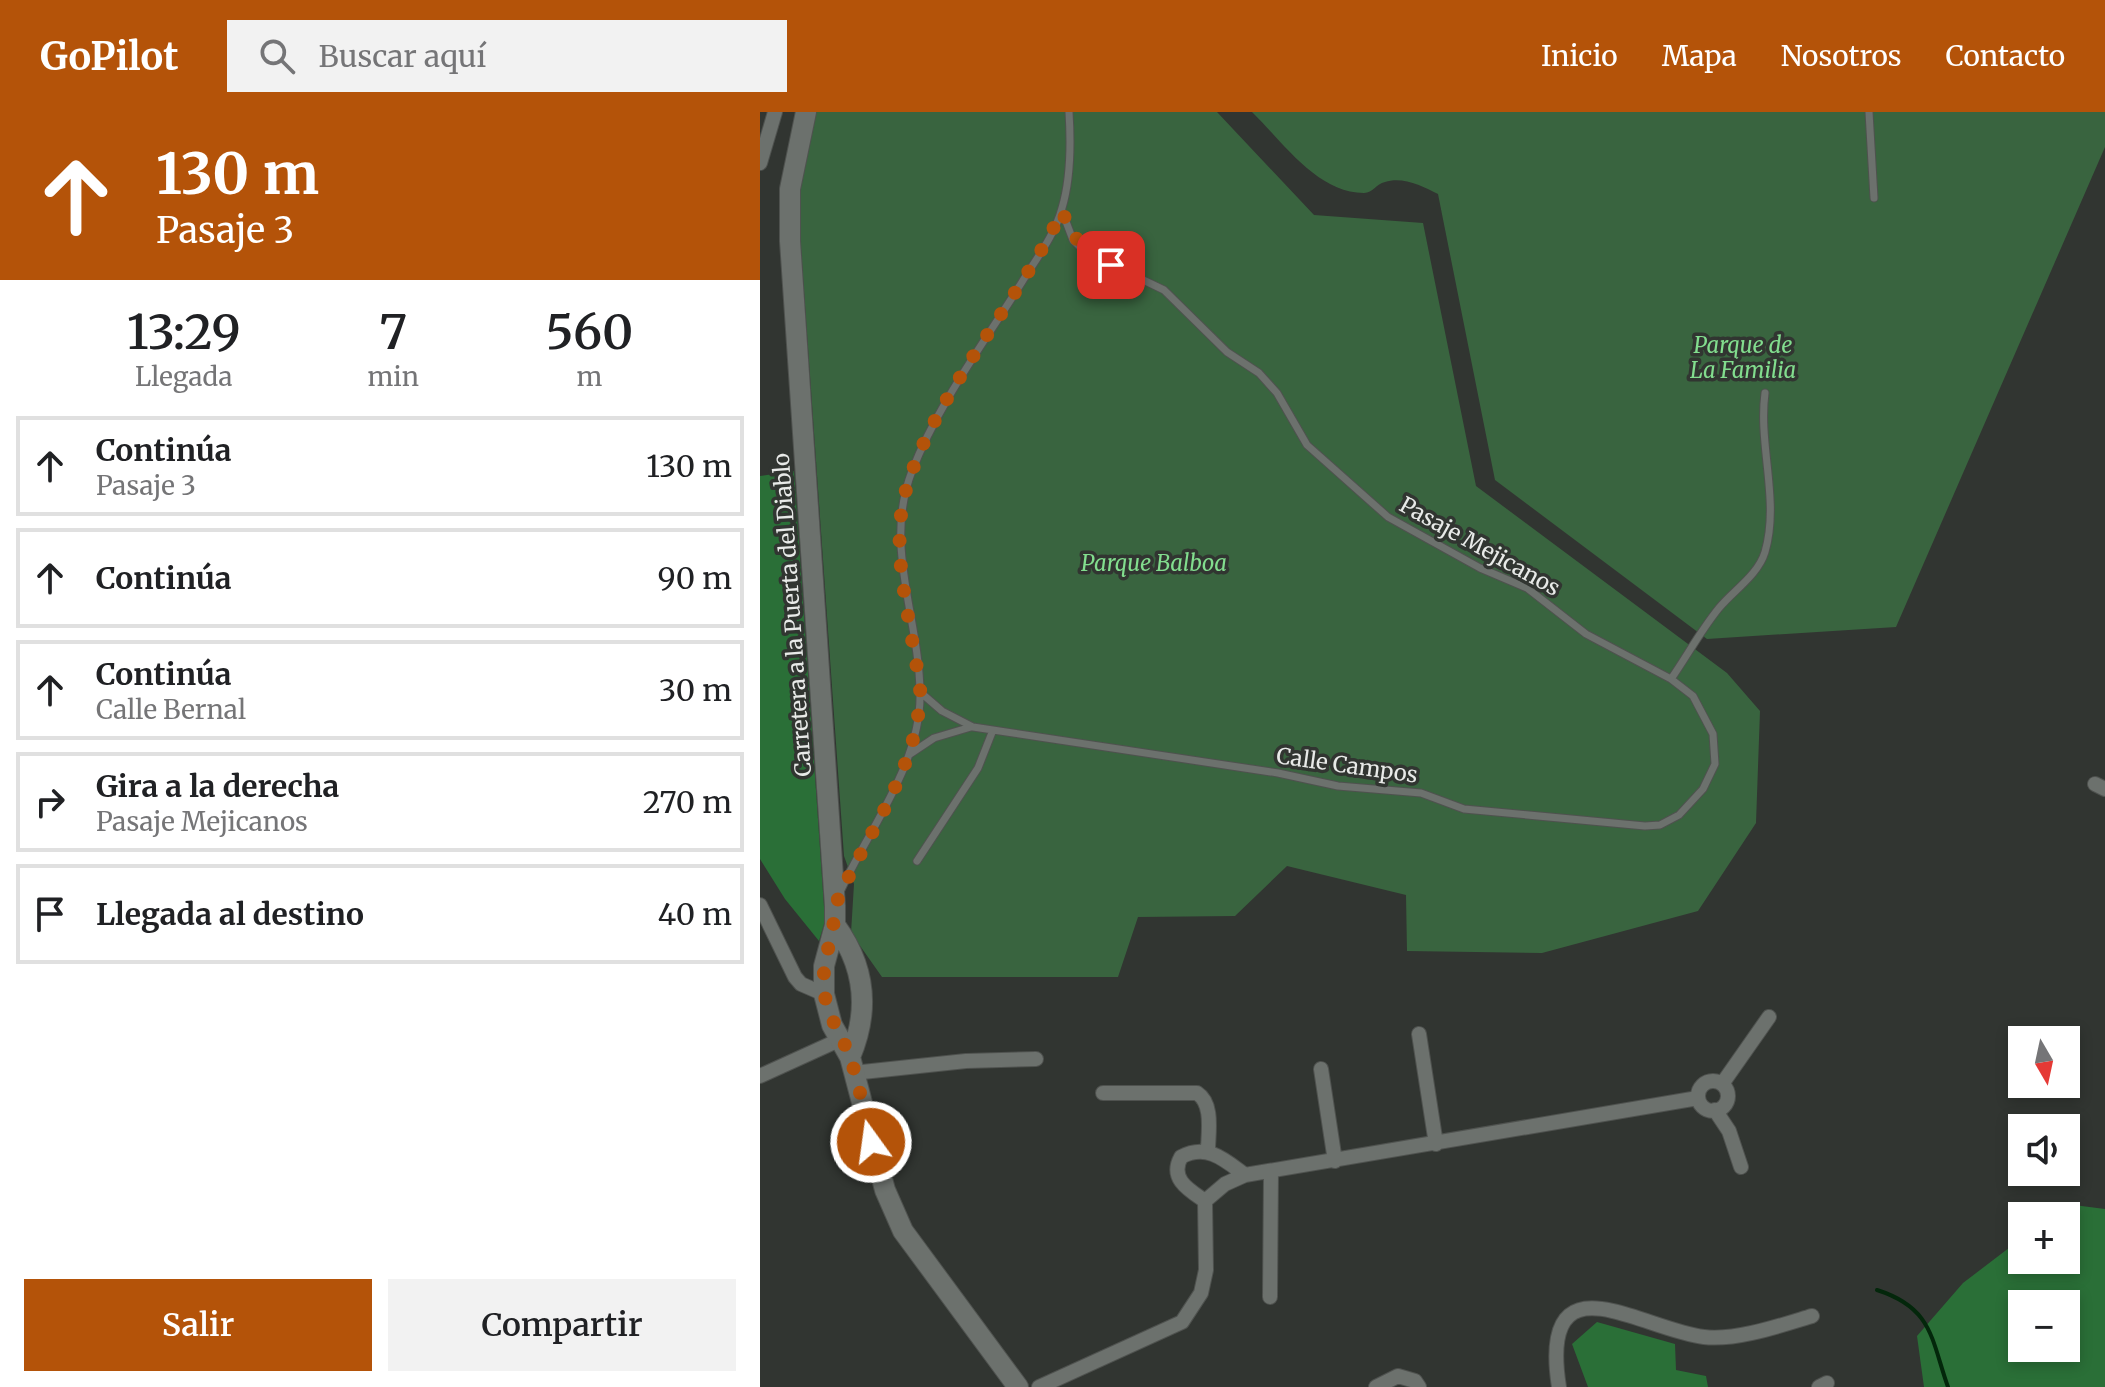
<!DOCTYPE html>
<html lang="es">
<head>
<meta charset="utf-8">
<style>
	:root { --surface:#fff; --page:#f2f2f2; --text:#202124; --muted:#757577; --line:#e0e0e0; --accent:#b45309 }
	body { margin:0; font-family:Merriweather,serif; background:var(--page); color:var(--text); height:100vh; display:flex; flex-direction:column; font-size:30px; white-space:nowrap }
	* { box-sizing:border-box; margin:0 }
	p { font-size:26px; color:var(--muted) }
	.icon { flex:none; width:44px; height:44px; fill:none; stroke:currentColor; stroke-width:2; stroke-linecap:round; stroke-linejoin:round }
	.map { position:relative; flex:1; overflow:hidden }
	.sheet { display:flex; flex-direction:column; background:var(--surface); width:760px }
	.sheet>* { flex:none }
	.guide { background:#b45309; color:#fff; overflow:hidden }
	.needle { width:52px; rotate:171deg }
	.tools { position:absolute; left:1248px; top:914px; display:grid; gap:16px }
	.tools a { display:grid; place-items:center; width:72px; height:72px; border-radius:0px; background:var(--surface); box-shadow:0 4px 12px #0003; font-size:40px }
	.pin { position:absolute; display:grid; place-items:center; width:68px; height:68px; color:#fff; margin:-34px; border-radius:16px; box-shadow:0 4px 12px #0006 }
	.me { position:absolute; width:88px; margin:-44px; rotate:346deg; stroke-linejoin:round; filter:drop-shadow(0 0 6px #0008) }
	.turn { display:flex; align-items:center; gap:28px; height:168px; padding:0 24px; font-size:36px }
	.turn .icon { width:104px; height:104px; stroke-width:2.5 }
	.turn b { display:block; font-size:56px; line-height:68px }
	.eta { display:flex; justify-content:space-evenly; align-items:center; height:136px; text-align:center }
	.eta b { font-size:48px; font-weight:600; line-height:56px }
	.primary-button { display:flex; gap:16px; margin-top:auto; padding:16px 24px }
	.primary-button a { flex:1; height:92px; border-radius:0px; background:var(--accent); color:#fff; font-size:32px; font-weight:600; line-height:92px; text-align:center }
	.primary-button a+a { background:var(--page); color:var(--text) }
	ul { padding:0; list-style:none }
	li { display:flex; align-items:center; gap:24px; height:100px; margin:0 16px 12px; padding:0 8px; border:4px solid var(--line); border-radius:0px }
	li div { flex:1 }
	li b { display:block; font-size:30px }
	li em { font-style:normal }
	header { display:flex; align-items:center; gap:48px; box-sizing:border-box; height:112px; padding:0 40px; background:var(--accent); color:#fff }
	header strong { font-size:38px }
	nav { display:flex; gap:44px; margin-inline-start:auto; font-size:28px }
	.search { width:560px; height:72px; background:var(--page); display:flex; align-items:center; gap:20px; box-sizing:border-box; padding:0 28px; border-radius:0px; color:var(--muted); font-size:30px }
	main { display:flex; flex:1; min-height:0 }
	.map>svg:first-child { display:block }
</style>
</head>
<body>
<header>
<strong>GoPilot</strong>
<div class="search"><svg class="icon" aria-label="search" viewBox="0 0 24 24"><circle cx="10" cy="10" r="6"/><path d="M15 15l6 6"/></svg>Buscar aquí</div>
<nav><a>Inicio</a><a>Mapa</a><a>Nosotros</a><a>Contacto</a></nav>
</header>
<main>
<section class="sheet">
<div class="guide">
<div class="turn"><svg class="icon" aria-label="ahead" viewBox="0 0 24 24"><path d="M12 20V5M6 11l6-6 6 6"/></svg><div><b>130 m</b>Pasaje 3</div></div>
</div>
<div class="eta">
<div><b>13:29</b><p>Llegada</p></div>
<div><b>7</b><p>min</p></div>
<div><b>560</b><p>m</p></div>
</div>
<ul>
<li><svg class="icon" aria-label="ahead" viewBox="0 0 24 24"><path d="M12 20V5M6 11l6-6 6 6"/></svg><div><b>Continúa</b><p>Pasaje 3</p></div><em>130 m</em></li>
<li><svg class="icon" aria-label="ahead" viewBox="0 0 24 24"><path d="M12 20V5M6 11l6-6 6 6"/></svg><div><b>Continúa</b></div><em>90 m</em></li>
<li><svg class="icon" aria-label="ahead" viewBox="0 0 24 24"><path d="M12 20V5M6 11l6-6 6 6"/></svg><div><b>Continúa</b><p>Calle Bernal</p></div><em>30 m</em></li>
<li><svg class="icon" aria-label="right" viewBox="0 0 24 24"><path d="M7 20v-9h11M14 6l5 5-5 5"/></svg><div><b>Gira a la derecha</b><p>Pasaje Mejicanos</p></div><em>270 m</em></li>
<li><svg class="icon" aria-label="arrive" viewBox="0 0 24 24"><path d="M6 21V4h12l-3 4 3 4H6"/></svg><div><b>Llegada al destino</b></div><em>40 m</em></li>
</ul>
<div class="primary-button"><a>Salir</a><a>Compartir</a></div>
</section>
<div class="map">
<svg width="1345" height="1275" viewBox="0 0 1345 1275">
	<rect width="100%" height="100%" fill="#313531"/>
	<path fill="#39643f" d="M48,0h409l97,103 109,8 53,263 251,187 33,38 -4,112 -58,88 -156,42 -135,-2 -1,-56 -119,-29 -52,50 -97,1 -20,60h-236l-31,-44 3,-49 -10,-28 -49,-692z
		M492,0h853v35l-209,480 -189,12 -212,-159 -57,-286c-15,-8 -36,-18 -53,-12 -9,2 -12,11 -21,11 -47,0 -81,-51 -112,-81z"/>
	<path fill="#2a6f37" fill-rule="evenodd" d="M34,359l31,450 -6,20 -34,-42 -25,-40v-383z
		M1306,1092l39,5v178h-181l-7,-51 46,-53 59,-45v22h44v-44h-16zM1262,1192h44v44h-44z
		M837,1210l78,22 1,26 30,6 2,11h-120l-16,-43z"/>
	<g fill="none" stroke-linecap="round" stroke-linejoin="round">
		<path stroke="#03270b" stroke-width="4" d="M1117,1178c56,18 54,49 71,97"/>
		<g stroke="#4f524f" stroke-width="9">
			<path id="service" d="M1109,0l5,86
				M911,567c16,-23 30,-49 48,-71 15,-18 39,-33 46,-56 15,-51 -7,-107 0,-159
				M160,580l22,19 31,16 305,46 60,13 83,7 43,16 181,17 15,-1 19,-10 24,-26 12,-25 -2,-30 -20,-38 -22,-17 -85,-45 -59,-46 -47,-20 -92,-51 -81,-72 -30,-52 -18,-20 -32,-21 -63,-62 -79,-38 -12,-12 -11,-29
				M150,642l24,-16 37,-11
				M157,749l61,-93 15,-38
				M80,780c28,-62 82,-129 80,-200 -1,-76 -37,-146 -8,-221 26,-67 72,-128 110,-189 14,-23 33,-47 40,-74 9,-30 9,-65 7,-96"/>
		</g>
		<g stroke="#4f524f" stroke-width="16">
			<path id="minor" d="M0,51l15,-51
				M1335,672l10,5
				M0,793l35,72 6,7 23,10
				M659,922l17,110
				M561,957l14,92
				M93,961l113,-12 70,-2
				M0,964l79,-36
				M938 984a15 15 0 1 1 30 0a15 15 0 1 1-30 0Z
				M962,972l47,-67
				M343,981h94c17,11 11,40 11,58
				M955,998l14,21 12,36
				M445,1089c-16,-11 -36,-22 -24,-44 26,-14 44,3 64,18
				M510,1185l1,-126
				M279,1275l143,-65 19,-29 5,-23 -1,-69 20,-17 20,-9 453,-77
				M616,1275l22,-11 17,5 4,6
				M799,1275c-21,-134 81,-58 145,-50 32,4 78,-12 108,-21
				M1059,1275l8,-4"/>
		</g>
		<g stroke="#4f524f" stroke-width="22">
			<path id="secondary" d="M46,0l-16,77v52l45,665v19l-11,41v28l8,31 18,32 35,133 18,41 115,156
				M75,813c30,41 35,85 15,132"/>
		</g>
		<use href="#service" stroke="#6c716d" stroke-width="7"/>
		<use href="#minor" stroke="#6c716d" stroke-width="14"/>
		<use href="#secondary" stroke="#6c716d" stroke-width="20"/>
	</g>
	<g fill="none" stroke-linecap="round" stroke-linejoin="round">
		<path stroke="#b45309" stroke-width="14" stroke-dasharray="0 25.2" d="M111,1030c-7,-27 -11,-57 -21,-84 -8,-24 -23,-41 -26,-68 -3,-30 11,-55 11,-84 29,-68 83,-136 85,-212 1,-14 -4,-28 -6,-42 -8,-53 -23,-109 -8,-162 27,-95 113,-188 156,-279 12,29 21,40 49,54"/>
	</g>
	<g text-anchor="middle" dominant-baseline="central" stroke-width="7" stroke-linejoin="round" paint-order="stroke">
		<g font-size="22" font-style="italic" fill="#82dd8e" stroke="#313531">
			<text x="983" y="233">Parque de<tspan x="983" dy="25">La Familia</tspan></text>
			<text x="394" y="451">Parque Balboa</text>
		</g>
		<g font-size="22" fill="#e8eae8" stroke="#313531">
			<text transform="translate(720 434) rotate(29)">Pasaje Mejicanos</text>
			<text transform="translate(32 503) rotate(-94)">Carretera a la Puerta del Diablo</text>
			<text transform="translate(587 653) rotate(8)">Calle Campos</text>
		</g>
	</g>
</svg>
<div class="tools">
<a><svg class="needle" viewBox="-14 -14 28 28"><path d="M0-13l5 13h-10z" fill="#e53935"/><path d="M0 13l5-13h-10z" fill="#757577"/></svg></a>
<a><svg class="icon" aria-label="sound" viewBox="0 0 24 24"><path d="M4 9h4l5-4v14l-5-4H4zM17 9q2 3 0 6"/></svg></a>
<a>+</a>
<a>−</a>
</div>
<div class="pin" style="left:351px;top:153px;background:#d93025"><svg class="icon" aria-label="arrive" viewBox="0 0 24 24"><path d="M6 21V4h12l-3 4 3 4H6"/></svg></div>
<svg class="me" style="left:111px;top:1030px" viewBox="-20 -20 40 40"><circle r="17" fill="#b45309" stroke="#fff" stroke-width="3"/><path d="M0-11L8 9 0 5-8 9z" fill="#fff"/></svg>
</div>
</main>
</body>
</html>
